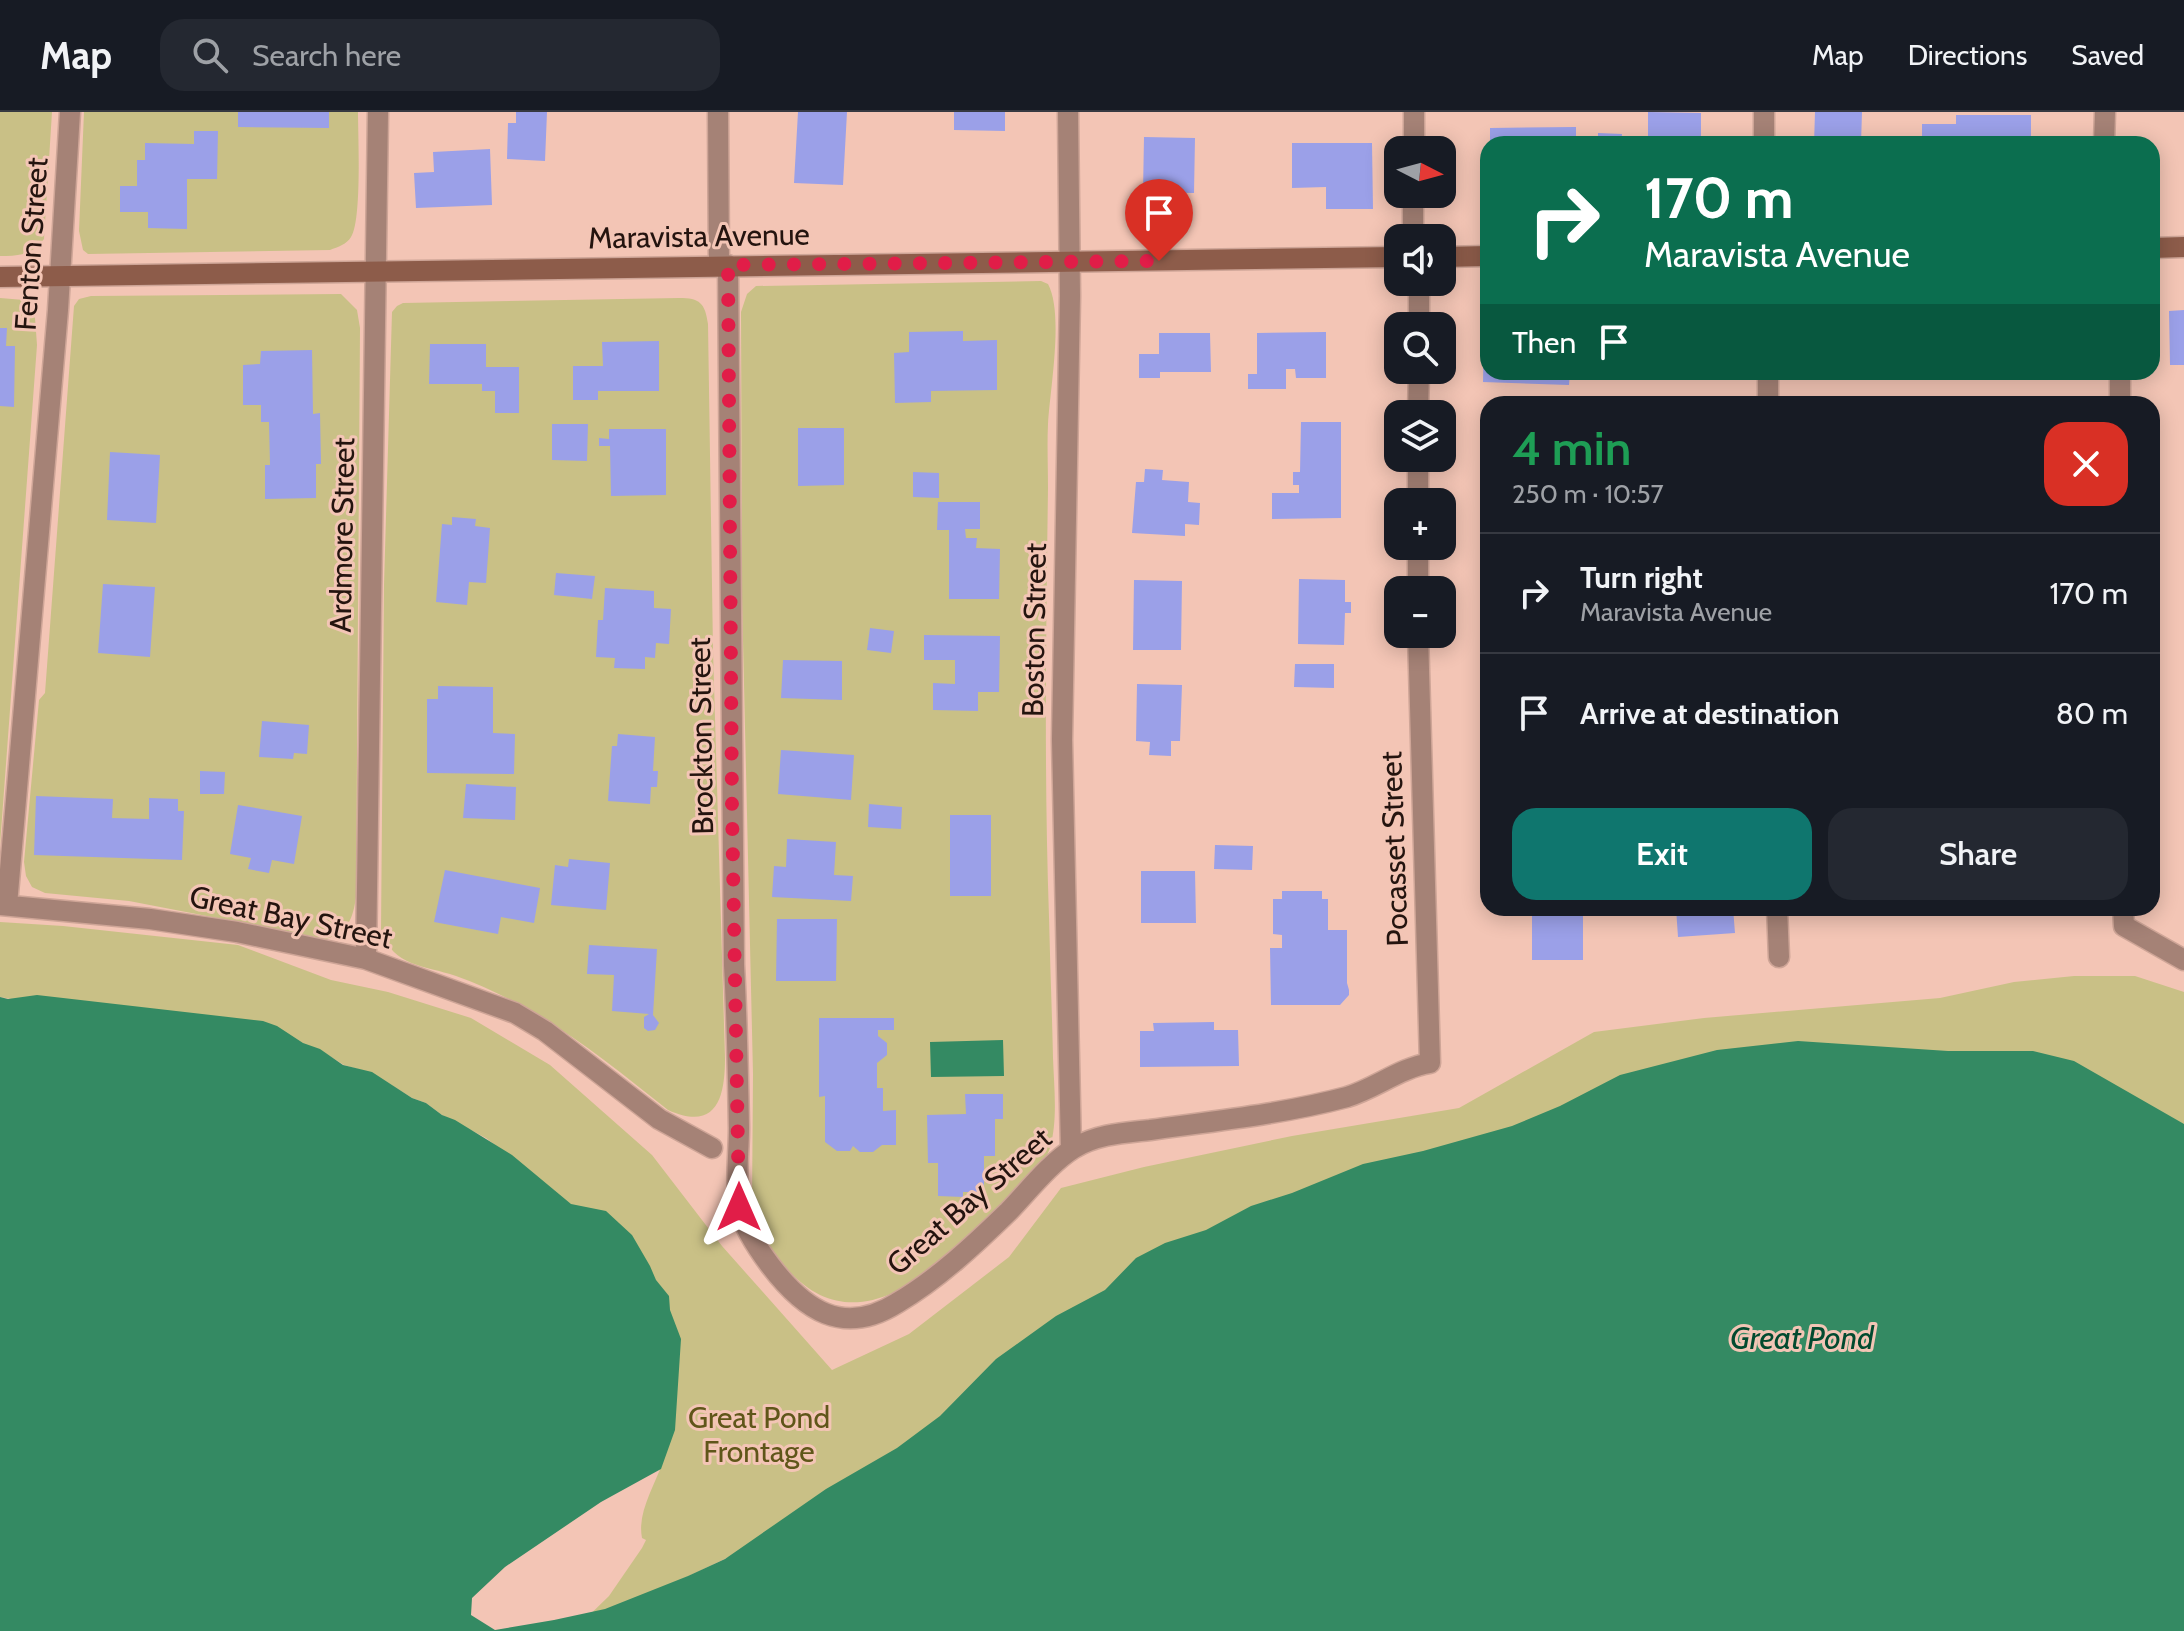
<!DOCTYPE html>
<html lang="en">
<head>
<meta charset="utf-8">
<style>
	:root { --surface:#171b24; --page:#242831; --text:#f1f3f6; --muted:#9ea1a6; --line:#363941; --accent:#0f766e }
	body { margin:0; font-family:Cabin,sans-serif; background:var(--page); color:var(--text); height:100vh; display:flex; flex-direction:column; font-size:30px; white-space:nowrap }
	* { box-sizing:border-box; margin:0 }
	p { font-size:26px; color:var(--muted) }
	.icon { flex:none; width:44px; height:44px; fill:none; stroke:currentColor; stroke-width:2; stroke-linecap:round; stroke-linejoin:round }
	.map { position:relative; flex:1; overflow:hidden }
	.side { position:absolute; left:1480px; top:284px; width:680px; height:520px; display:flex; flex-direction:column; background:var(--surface); border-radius:24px; box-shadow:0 4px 20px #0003 }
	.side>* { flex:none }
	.banner { position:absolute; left:1480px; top:24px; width:680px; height:244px; border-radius:24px; box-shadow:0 4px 20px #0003; background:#0b6e4f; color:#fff; overflow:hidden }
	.needle { width:52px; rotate:96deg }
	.tools { position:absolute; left:1384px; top:24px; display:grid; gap:16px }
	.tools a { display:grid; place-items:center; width:72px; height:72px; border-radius:16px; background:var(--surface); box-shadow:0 4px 20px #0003; font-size:40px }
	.pin { position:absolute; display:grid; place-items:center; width:68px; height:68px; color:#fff; margin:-82px -34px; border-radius:50% 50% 50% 0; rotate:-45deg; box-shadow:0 0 8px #0007 }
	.pin .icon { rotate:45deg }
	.me { position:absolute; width:88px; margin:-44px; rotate:0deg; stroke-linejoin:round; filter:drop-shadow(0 0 6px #0008) }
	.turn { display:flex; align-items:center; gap:28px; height:168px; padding:0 32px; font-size:36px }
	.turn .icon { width:104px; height:104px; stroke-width:2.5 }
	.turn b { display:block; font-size:56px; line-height:68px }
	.then { display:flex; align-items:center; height:76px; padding:0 32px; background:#0003; gap:16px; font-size:30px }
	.round { display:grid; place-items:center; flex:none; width:84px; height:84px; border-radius:24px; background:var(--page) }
	.summary { display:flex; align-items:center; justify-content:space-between; height:136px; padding:0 32px }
	h1 { font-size:48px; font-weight:600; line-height:60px; color:#1e9e55 }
	.button { display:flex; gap:16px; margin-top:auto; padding:16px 32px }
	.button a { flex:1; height:92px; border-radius:24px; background:var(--accent); color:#fff; font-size:32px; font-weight:600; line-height:92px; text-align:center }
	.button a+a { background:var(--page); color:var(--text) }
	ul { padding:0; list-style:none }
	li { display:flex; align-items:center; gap:24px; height:120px; padding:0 32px; border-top:2px solid var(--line) }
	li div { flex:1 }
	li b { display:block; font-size:30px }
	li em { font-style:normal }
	header { display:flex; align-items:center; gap:48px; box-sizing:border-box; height:112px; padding:0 40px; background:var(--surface); border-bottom:2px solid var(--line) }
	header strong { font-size:38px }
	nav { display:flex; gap:44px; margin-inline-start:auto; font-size:28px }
	.search { width:560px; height:72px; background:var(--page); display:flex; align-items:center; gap:20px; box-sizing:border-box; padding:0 28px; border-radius:24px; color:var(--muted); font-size:30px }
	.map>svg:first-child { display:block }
</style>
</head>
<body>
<header>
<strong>Map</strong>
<div class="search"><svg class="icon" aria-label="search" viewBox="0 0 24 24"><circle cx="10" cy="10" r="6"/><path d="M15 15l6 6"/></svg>Search here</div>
<nav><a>Map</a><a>Directions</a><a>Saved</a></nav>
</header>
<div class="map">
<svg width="2184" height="1519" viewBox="0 0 2184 1519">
	<rect width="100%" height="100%" fill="#f3c5b5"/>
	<path fill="#c9c086" d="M0,0h52l-8,127c-12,16 -25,17 -44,17z
		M84,0h274c0,24 4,109 -7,125 -4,7 -13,10 -21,13l-242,4 -5,-4 -4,-19z
		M1041,169l7,3c16,30 2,104 0,140 -1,21 0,42 0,64 -2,143 -4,286 1,429 1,47 3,94 4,141 1,28 5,62 -3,90 -10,29 -40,52 -62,72 -54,51 -131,126 -200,50 -18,-20 -31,-38 -36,-66l1,-130 -11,-477 -1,-285 6,-18 9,-8z
		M341,182l16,16 3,18 -4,569c-3,21 -8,36 -30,42l-197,-38 -84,-8 -13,-6 -6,-11 -2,-14 15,-162 6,-7 29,-387 5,-7 12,-3z
		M0,186l24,2 11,18 2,27 -37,500z
		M679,186c21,0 26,5 29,26l5,326 12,408c0,39 -8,74 -57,52 -68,-54 -129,-104 -212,-134 -32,-11 -62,-9 -75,-45l3,-346 8,-273 5,-6 6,-3z
		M0,810l63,4 175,19 93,35 57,12 83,26 79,47 102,90 70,91 110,124 77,-36 100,-77 52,-69 83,-21 148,-31 167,-28 135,-76 110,-14 236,-20 74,-16 60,-6h61l49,16v173l-1375,354 -236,112 36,-35 33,-48 4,-8 -4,-2c-5,-25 12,-51 20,-74l-107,-273 -69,-53 -44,-23 -16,-12 -14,-5 -38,-24 -30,-9 -16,-10 -328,-58z"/>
	<path fill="#348a63" d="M37,883l226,26 14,5 26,17 17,6 23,16 29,7 40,26 14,5 16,12 13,5 57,35 59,49 35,7 26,24 18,31 6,14 13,16 1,14 11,29 -6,91 -14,39 -60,33 -96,65 -33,31 -1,17 24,15 59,-10 51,-11 83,-33 37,-17 101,-70 71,-41 43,-32 56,-57 60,-43 49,-26 31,-32 29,-15 41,-13 45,-24 41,-13 71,-29 60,-13 89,-25 48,-20 60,-31 97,-25 81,-9 150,10h85l41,10 110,63v507h-2184v-634l8,2z
		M1003,928l1,36 -73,1 -1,-35z"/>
	<path fill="#9ba0e8" d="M238,0h91v16l-91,-1z
		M516,0h31l-2,49 -38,-2 1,-36h8z
		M798,0h49l-4,73 -49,-2z
		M954,0h51v19l-51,-1z
		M1648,0l53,1v31h-53z
		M1815,0h47l-1,32h-47z
		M1956,3h75v29h-109v-20h34z
		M1576,15v17h-86v-16z
		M194,19h24l-1,48h-30v50l-39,-1v-16h-28v-26h17v-26h8v-17l49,1z
		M1598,21l24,1 -1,10h-23z
		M1144,25l51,1 -1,55 -51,-1z
		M1292,31h80l1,66h-47v-22l-34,1z
		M490,37l2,56 -76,3 -2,-35 20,-1 -1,-20z
		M2184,198v55h-14l-1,-54z
		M1484,214h4v46h82l-1,13 -86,-3z
		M0,216h7l-1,18h9l-1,61 -14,-1z
		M963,219v10l34,-1v50l-66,1v11l-36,1 -1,-50 15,-1v-20z
		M1326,220v46h-30l-1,-9h-9v20h-38v-15h9v-41z
		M1159,221h51l1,39h-51v6h-21v-24h20z
		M659,229v50h-61v9h-25v-34h30l-1,-24z
		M430,232h56v23h33v46h-24v-22h-13v-7h-53z
		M312,238l1,64 7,-1 1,51h-5v34l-51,1v-34h5l-1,-43h-8v-17h-18v-40l17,-1 1,-13z
		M1301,310h40v96l-69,1v-26h27v-8h-6v-13h7z
		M552,312h36l-1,37 -35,-1z
		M798,316h46v57l-46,1z
		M609,317h57v66l-55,1 -1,-50h-11v-8l10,1z
		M110,340l50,3 -4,68 -49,-3z
		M1145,357l18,1 -1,10 27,2 -1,20 12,1 -1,22 -14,-1v12l-53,-3 4,-51h8z
		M913,360l26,1v25l-26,-1z
		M938,390h42v27h-15l1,9h11l-1,10 24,1 -1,50h-50v-69h-12z
		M452,405l24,2 -1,7 15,2 -4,55 -17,-1 -2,23 -31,-3 6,-78 10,1z
		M556,461l39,3 -3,23 -38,-4z
		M1299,467l46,1v22h6v11h-6l-1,32 -46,-1z
		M1134,468l48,1 -1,69h-48z
		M103,472l52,3 -5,70 -52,-4z
		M605,476l49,3v17l17,1 -2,35 -13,-1 -1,15 -10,-1v12l-31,-1 1,-10 -19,-1 2,-37h5z
		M870,516l24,3 -3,22 -24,-3z
		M924,523l76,1 -1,56h-21v19l-45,-1v-27l22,1v-24h-31z
		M783,548l59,1v39l-61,-2z
		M1295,552h39v24l-40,-1z
		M1137,572l45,1 -2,56h-9v15l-22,-1 1,-13 -14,-1z
		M438,574l55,1v46l22,1 -1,40 -87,-1v-74h11z
		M262,609l47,4 -2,29 -13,-1 -1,6 -34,-2z
		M618,622l37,3 -2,34h5l-1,16h-6l-1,17 -42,-3 4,-55h5z
		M781,638l73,5 -3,45 -73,-6z
		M200,659l25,1 -1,22h-24z
		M466,672l50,3 -1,33 -52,-2z
		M36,684l77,3 -1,19 37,1v-21l29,1v12h6l-2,49 -148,-5z
		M869,692l33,3 -1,22 -33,-2z
		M238,693l64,11 -8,48 -22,-4 -3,13 -21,-4 3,-11 -21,-4z
		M950,703h41v81h-41z
		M787,727l49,3 -2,33 19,1 -2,25 -79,-4 2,-31 12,1z
		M1215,733l38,1 -1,24 -38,-1z
		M569,747l41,4 -4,47 -55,-5 4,-40 13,2z
		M445,758l95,18 -6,35 -33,-6 -3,17 -64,-12z
		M1141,759h54l1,52h-55z
		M1282,779h40v8h6v31h19v53l2,7v5l-9,10h-69l-1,-57h12v-13l-9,-1v-35h9z
		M1532,796h51v52h-51z
		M1676,796h57l2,25 -57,4z
		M1951,796h62v5l-62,-1z
		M777,807h60l-1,62h-60z
		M589,833l68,4 -4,66 6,8 -4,7 -7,1 -4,-3v-11l5,-3 -37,-3 2,-36 -27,-1z
		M819,906h75v12h-16v6l9,7v12l-10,8v25h6v23l13,-1v35h-14l-9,7h-13l-7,-6 -3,5h-13l-12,-9v-46l-6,1z
		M1214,910v8h24l1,36 -99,1v-36h14l-1,-8z
		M965,982h38v25h-8v37h-11v36h-21v5l-25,-1v-33h-10l-1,-48 39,-1z"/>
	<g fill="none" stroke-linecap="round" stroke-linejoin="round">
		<g stroke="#cea597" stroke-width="23">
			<path id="minor" d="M718,0l1,153
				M1068,0l2,184 -8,444 9,410
				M1764,0v32
				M2104,32l1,-32
				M1414,38v-38
				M1413,126v-44
				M728,153l6,700c3,54 4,108 5,163 0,25 -4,54 0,79 4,20 19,42 31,58 34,45 73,72 127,38 41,-24 78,-59 112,-92 20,-21 41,-48 65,-63 24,-14 49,-15 76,-18 65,-9 133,-16 197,-33 29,-9 53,-29 83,-34l-12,-429
				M1419,214v-44
				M1768,260v32
				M2120,260v32
				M1418,302l1,-44
				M1418,390v-44
				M1418,478v-44
				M0,793l150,14 87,13 129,27 149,54 30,18 114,88 53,29
				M7,793l51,-595 12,-198
				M1777,796l2,49
				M2123,796l1,18 60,34
				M366,847l12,-847"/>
		</g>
		<g stroke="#cea597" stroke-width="23">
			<path id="secondary" d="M2152,136l32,-1
				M1442,145l46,-1
				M0,165l1398,-20"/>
		</g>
		<use href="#minor" stroke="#a58276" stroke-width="20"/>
		<use href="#secondary" stroke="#8d5c4a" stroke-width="20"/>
	</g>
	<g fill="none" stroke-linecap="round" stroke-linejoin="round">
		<path stroke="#e11d48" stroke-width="14" stroke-dasharray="0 25.2" d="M739,1095l-7,-400 -4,-542 431,-4"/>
	</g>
	<g text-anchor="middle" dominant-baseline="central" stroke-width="6" stroke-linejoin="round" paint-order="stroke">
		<g font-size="30" fill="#24140f" stroke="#f3c5b5">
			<text transform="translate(699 124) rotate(-1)">Maravista Avenue</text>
			<text transform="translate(31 132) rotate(-86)">Fenton Street</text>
			<text transform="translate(342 423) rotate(-89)">Ardmore Street</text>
			<text transform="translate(1034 518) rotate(-89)">Boston Street</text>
			<text transform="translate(701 624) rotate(-91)">Brockton Street</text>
			<text transform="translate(1394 737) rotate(-92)">Pocasset Street</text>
			<text transform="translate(291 805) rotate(12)">Great Bay Street</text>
			<text transform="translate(969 1089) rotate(-41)">Great Bay Street</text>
		</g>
		<g font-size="30" fill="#5f5619" stroke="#f3c5b5">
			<text x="759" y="1305">Great Pond<tspan x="759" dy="34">Frontage</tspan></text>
		</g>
		<g font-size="32" font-style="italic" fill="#024a2f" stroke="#f3c5b5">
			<text x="1802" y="1225">Great Pond</text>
		</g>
	</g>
</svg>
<div class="tools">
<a><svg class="needle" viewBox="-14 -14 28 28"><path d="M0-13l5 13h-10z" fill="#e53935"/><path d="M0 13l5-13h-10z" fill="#9ea1a6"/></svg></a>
<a><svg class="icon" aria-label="sound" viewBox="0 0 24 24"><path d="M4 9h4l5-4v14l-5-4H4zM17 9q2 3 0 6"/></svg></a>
<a><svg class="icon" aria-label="search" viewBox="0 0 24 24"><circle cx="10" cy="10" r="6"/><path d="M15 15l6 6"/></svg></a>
<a><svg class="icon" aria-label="layers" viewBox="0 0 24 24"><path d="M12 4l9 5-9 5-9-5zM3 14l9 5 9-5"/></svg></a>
<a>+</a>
<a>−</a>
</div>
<div class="pin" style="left:1159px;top:149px;background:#d93025"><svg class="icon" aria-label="arrive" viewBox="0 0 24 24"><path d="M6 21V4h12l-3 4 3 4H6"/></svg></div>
<svg class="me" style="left:739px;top:1095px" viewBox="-20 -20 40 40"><path d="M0-17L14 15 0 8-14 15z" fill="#e11d48" stroke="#fff" stroke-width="4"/></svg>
<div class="banner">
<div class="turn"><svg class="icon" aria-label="right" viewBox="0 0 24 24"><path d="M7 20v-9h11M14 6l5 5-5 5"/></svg><div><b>170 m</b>Maravista Avenue</div></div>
<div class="then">Then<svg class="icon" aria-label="arrive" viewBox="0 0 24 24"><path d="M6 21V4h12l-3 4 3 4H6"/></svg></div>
</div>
<section class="side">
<div class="summary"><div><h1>4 min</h1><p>250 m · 10:57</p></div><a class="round" style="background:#d93025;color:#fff"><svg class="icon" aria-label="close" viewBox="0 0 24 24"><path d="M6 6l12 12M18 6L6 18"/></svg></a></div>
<ul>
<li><svg class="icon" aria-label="right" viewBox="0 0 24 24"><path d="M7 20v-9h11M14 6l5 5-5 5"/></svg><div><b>Turn right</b><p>Maravista Avenue</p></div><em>170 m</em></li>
<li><svg class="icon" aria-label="arrive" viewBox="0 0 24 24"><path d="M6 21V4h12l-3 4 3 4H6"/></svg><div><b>Arrive at destination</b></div><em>80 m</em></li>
</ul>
<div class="button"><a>Exit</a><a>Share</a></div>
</section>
</div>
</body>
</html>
